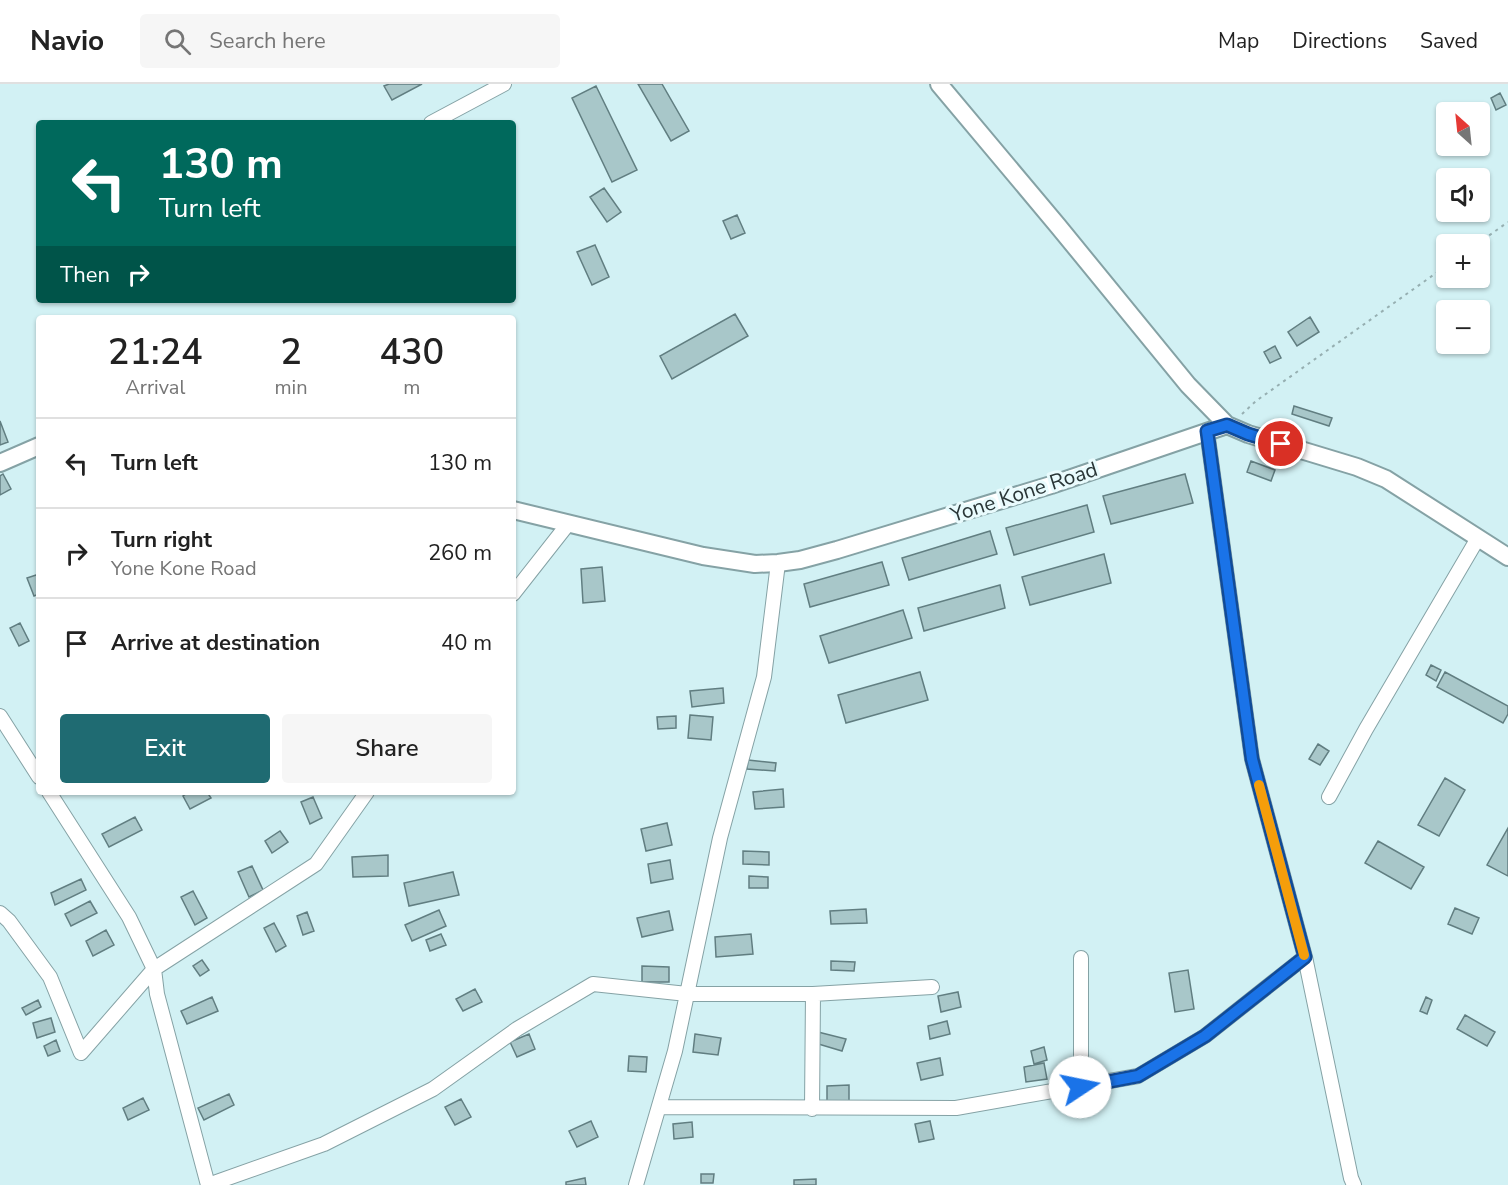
<!DOCTYPE html>
<html lang="en">
<head>
<meta charset="utf-8">
<style>
	:root { --surface:#fff; --page:#f6f6f6; --text:#222; --muted:#767676; --line:#e0e0e0; --accent:#1f6b72 }
	body { margin:0; font-family:"Nunito Sans",sans-serif; background:var(--page); color:var(--text); height:100vh; display:flex; flex-direction:column; font-size:22px; white-space:nowrap }
	* { box-sizing:border-box; margin:0 }
	p { font-size:20px; color:var(--muted) }
	.icon { flex:none; width:33px; height:33px; fill:none; stroke:currentColor; stroke-width:2; stroke-linecap:round; stroke-linejoin:round }
	.map { position:relative; flex:1; overflow:hidden }
	.panel { position:absolute; left:36px; top:231px; width:480px; height:480px; display:flex; flex-direction:column; background:var(--surface); border-radius:6px; box-shadow:0 2px 4px #0004 }
	.panel>* { flex:none }
	.hud { position:absolute; left:36px; top:36px; width:480px; height:183px; border-radius:6px; box-shadow:0 2px 4px #0004; background:#00695c; color:#fff; overflow:hidden }
	.needle { width:39px; rotate:333deg }
	.fabs { position:absolute; left:1436px; top:18px; display:grid; gap:12px }
	.fabs a { display:grid; place-items:center; width:54px; height:54px; border-radius:6px; background:var(--surface); box-shadow:0 2px 4px #0004; font-size:30px }
	.pin { position:absolute; display:grid; place-items:center; width:51px; height:51px; color:#fff; margin:-26px; border:3px solid #fff; border-radius:50%; box-shadow:0 2px 6px #0007 }
	.me { position:absolute; width:66px; margin:-33px; rotate:79deg; stroke-linejoin:round; filter:drop-shadow(0 0 4px #0008) }
	.turn { display:flex; align-items:center; gap:21px; height:126px; padding:0 24px; font-size:27px }
	.turn .icon { width:78px; height:78px; stroke-width:2.5 }
	.turn b { display:block; font-size:42px; line-height:51px }
	.then { display:flex; align-items:center; height:57px; padding:0 24px; background:#0003; gap:12px; font-size:22px }
	.eta { display:flex; justify-content:space-evenly; align-items:center; height:102px; text-align:center }
	.eta b { font-size:36px; font-weight:600; line-height:42px }
	.button { display:flex; gap:12px; margin-top:auto; padding:12px 24px }
	.button a { flex:1; height:69px; border-radius:6px; background:var(--accent); color:#fff; font-size:24px; font-weight:600; line-height:69px; text-align:center }
	.button a+a { background:var(--page); color:var(--text) }
	ul { padding:0; list-style:none }
	li { display:flex; align-items:center; gap:18px; height:90px; padding:0 24px; border-top:2px solid var(--line) }
	li div { flex:1 }
	li b { display:block; font-size:22px }
	li em { font-style:normal }
	header { display:flex; align-items:center; gap:36px; box-sizing:border-box; height:84px; padding:0 30px; background:var(--surface); border-bottom:2px solid var(--line) }
	header strong { font-size:28px }
	nav { display:flex; gap:33px; margin-inline-start:auto; font-size:21px }
	.search { width:420px; height:54px; background:var(--page); display:flex; align-items:center; gap:15px; box-sizing:border-box; padding:0 21px; border-radius:6px; color:var(--muted); font-size:22px }
	.map>svg:first-child { display:block }
</style>
</head>
<body>
<header>
<strong>Navio</strong>
<div class="search"><svg class="icon" aria-label="search" viewBox="0 0 24 24"><circle cx="10" cy="10" r="6"/><path d="M15 15l6 6"/></svg>Search here</div>
<nav><a>Map</a><a>Directions</a><a>Saved</a></nav>
</header>
<div class="map">
<svg width="1508" height="1101" viewBox="0 0 1508 1101">
	<rect width="100%" height="100%" fill="#d2f1f4"/>
	<path fill="#a8c7c9" stroke="#617e81" stroke-width="1.5" d="M389,0h33l-30,16 -8,-14z
		M638,0h24l27,47 -18,10z
		M596,2l41,84 -25,12 -40,-84z
		M1500,9l6,12 -10,5 -5,-12z
		M604,104l17,24 -14,10 -17,-25z
		M737,131l8,18 -14,6 -8,-18z
		M595,161l14,32 -17,8 -15,-33z
		M735,230l13,22 -76,43 -12,-23z
		M1310,233l9,15 -22,14 -9,-14z
		M1275,262l6,12 -11,5 -6,-11z
		M1294,322l38,12 -3,8 -37,-12z
		M0,337l8,21 -8,3z
		M1251,377l24,9 -4,11 -24,-9z
		M3,390l8,15 -11,6v-19z
		M1185,390l8,29 -82,21 -8,-28z
		M1087,421l7,27 -80,23 -8,-27z
		M990,447l7,23 -88,26 -7,-22z
		M1104,470l7,29 -81,22 -8,-28z
		M882,478l7,23 -79,22 -6,-23z
		M602,483l3,34 -22,2 -2,-34z
		M39,490v20l-5,2 -7,-18z
		M1000,501l5,23 -81,23 -6,-23z
		M903,526l9,28 -83,25 -9,-27z
		M20,539l9,18 -10,5 -9,-18z
		M1431,581l10,5 -5,11 -10,-6z
		M920,588l8,28 -82,23 -8,-28z
		M1445,588l63,34v8l-5,9 -66,-36z
		M723,604l1,15 -32,4 -2,-16z
		M690,631l23,2 -2,23 -23,-2z
		M676,632v12l-18,1 -1,-12z
		M1318,660l11,7 -9,14 -11,-6z
		M748,676l28,3 -1,8 -28,-2z
		M1445,694l20,12 -26,46 -21,-11z
		M783,705l1,18 -29,2 -2,-17z
		M189,708h18l4,6 -21,11 -7,-13z
		M313,713l9,21 -12,6 -9,-22z
		M135,733l7,13 -33,17 -7,-13z
		M667,739l5,22 -26,6 -5,-22z
		M1508,744v48l-21,-11z
		M280,747l8,11 -16,11 -7,-12z
		M1378,757l46,26 -13,22 -46,-26z
		M743,767l26,1v13l-26,-1z
		M388,771v21l-35,1 -1,-20z
		M670,776l3,19 -22,4 -3,-19z
		M252,782l11,24 -14,7 -11,-25z
		M453,788l6,23 -50,11 -5,-23z
		M749,792l19,1v11h-19z
		M81,795l5,11 -31,15 -4,-12z
		M193,807l14,27 -12,7 -14,-28z
		M90,817l7,12 -26,13 -6,-12z
		M1455,824l24,10 -7,16 -24,-10z
		M866,825l1,14 -36,1 -1,-13z
		M439,826l7,16 -34,15 -7,-16z
		M669,827l4,19 -31,7 -5,-19z
		M307,828l7,19 -11,4 -6,-19z
		M274,839l12,23 -10,6 -12,-24z
		M106,846l8,15 -21,11 -7,-15z
		M441,850l5,11 -16,6 -4,-11z
		M751,850l2,20 -37,3 -1,-20z
		M202,876l7,10 -9,6 -7,-10z
		M831,877l24,1 -1,9 -23,-1z
		M642,882l27,1v15h-27z
		M1188,886l6,39 -19,3 -6,-39z
		M475,905l7,13 -19,9 -7,-12z
		M958,908l3,15 -20,5 -3,-16z
		M212,913l6,14 -31,13 -6,-13z
		M1426,913l6,3 -5,14 -7,-3z
		M38,916l3,7 -15,8 -4,-7z
		M1465,931l30,17 -8,14 -30,-17z
		M51,934l4,14 -18,6 -4,-15z
		M947,937l3,13 -20,5 -2,-13z
		M818,948l28,7 -4,12 -27,-8z
		M529,950l6,15 -18,8 -7,-15z
		M695,950l26,4 -3,17 -25,-3z
		M56,956l4,11 -12,5 -4,-10z
		M1044,963l3,13 -13,4 -3,-13z
		M629,972l18,1 -1,15 -18,-1z
		M940,974l3,17 -22,5 -4,-17z
		M1044,979l3,16 -21,3 -2,-15z
		M849,1001v20h-22v-19z
		M229,1010l5,11 -30,15 -6,-12z
		M143,1014l6,12 -21,10 -5,-12z
		M461,1015l10,18 -16,8 -10,-18z
		M591,1037l7,16 -21,10 -8,-16z
		M930,1037l4,18 -15,3 -4,-18z
		M692,1038l1,15 -19,2 -1,-15z
		M701,1090h13l-1,9h-12z
		M585,1094l1,7h-20v-3z
		M816,1095v6h-22v-5z"/>
	<g fill="none" stroke-linecap="round" stroke-linejoin="round">
		<g stroke="#85a2a5" stroke-width="16">
			<path id="minor" d="M431,39l73,-39
				M1207,347l45,328 53,198 46,221 3,7
				M513,510l55,-70
				M0,632l39,61
				M49,708l80,125 25,52 3,25 51,191
				M1329,713l37,-68 112,-191
				M0,829l9,8 41,56 31,76 73,-84 162,-105 51,-72
				M1081,1003v-129
				M659,1023l297,1 182,-32 67,-40 100,-79
				M812,1025l1,-115
				M208,1101l116,-41 109,-55 84,-60 76,-45 94,10h126l119,-7
				M636,1101l39,-134 45,-213 44,-161 14,-114"/>
		</g>
		<g stroke="#85a2a5" stroke-width="20">
			<path id="tertiary" d="M939,0l119,142 130,159 39,40
				M0,379l39,-17
				M513,426l190,46 52,8 23,-1 22,-3 37,-10 214,-65 176,-60 21,9 109,33 29,12 122,78"/>
		</g>
		<path stroke="#96afb1" stroke-width="2" stroke-dasharray="3 4.5" stroke-linecap="butt" d="M1477,160l31,-22
			M1242,330l14,-13 190,-135"/>
		<use href="#minor" stroke="#fff" stroke-width="14"/>
		<use href="#tertiary" stroke="#fff" stroke-width="16"/>
	</g>
	<g fill="none" stroke-linecap="round" stroke-linejoin="round">
		<g stroke="#114b97" stroke-width="15">
			<path id="route" d="M1080,1003l58,-11 67,-40 100,-79 -53,-198 -45,-328 20,-6 21,9 33,10"/>
		</g>
		<use href="#route" stroke="#1a73e8" stroke-width="10"/>
		<path stroke="#f59e0b" stroke-width="10" d="M1259,701l45,170"/>
	</g>
	<g text-anchor="middle" dominant-baseline="central" stroke-width="6" stroke-linejoin="round" paint-order="stroke">
		<g font-size="21" fill="#2a3637" stroke="#e9fbfd">
			<text transform="translate(1024 408) rotate(-18)">Yone Kone Road</text>
		</g>
	</g>
</svg>
<div class="fabs">
<a><svg class="needle" viewBox="-14 -14 28 28"><path d="M0-13l5 13h-10z" fill="#e53935"/><path d="M0 13l5-13h-10z" fill="#767676"/></svg></a>
<a><svg class="icon" aria-label="sound" viewBox="0 0 24 24"><path d="M4 9h4l5-4v14l-5-4H4zM17 9q2 3 0 6"/></svg></a>
<a>+</a>
<a>−</a>
</div>
<div class="pin" style="left:1281px;top:360px;background:#d93025"><svg class="icon" aria-label="arrive" viewBox="0 0 24 24"><path d="M6 21V4h12l-3 4 3 4H6"/></svg></div>
<svg class="me" style="left:1080px;top:1003px" viewBox="-20 -20 40 40"><circle r="19" fill="#fff"/><path d="M0-13L10 11 0 6-10 11z" fill="#1a73e8"/></svg>
<div class="hud">
<div class="turn"><svg class="icon" aria-label="left" viewBox="0 0 24 24"><path d="M17 20v-9H6M10 6l-5 5 5 5"/></svg><div><b>130 m</b>Turn left</div></div>
<div class="then">Then<svg class="icon" aria-label="right" viewBox="0 0 24 24"><path d="M7 20v-9h11M14 6l5 5-5 5"/></svg></div>
</div>
<section class="panel">
<div class="eta">
<div><b>21:24</b><p>Arrival</p></div>
<div><b>2</b><p>min</p></div>
<div><b>430</b><p>m</p></div>
</div>
<ul>
<li><svg class="icon" aria-label="left" viewBox="0 0 24 24"><path d="M17 20v-9H6M10 6l-5 5 5 5"/></svg><div><b>Turn left</b></div><em>130 m</em></li>
<li><svg class="icon" aria-label="right" viewBox="0 0 24 24"><path d="M7 20v-9h11M14 6l5 5-5 5"/></svg><div><b>Turn right</b><p>Yone Kone Road</p></div><em>260 m</em></li>
<li><svg class="icon" aria-label="arrive" viewBox="0 0 24 24"><path d="M6 21V4h12l-3 4 3 4H6"/></svg><div><b>Arrive at destination</b></div><em>40 m</em></li>
</ul>
<div class="button"><a>Exit</a><a>Share</a></div>
</section>
</div>
</body>
</html>
